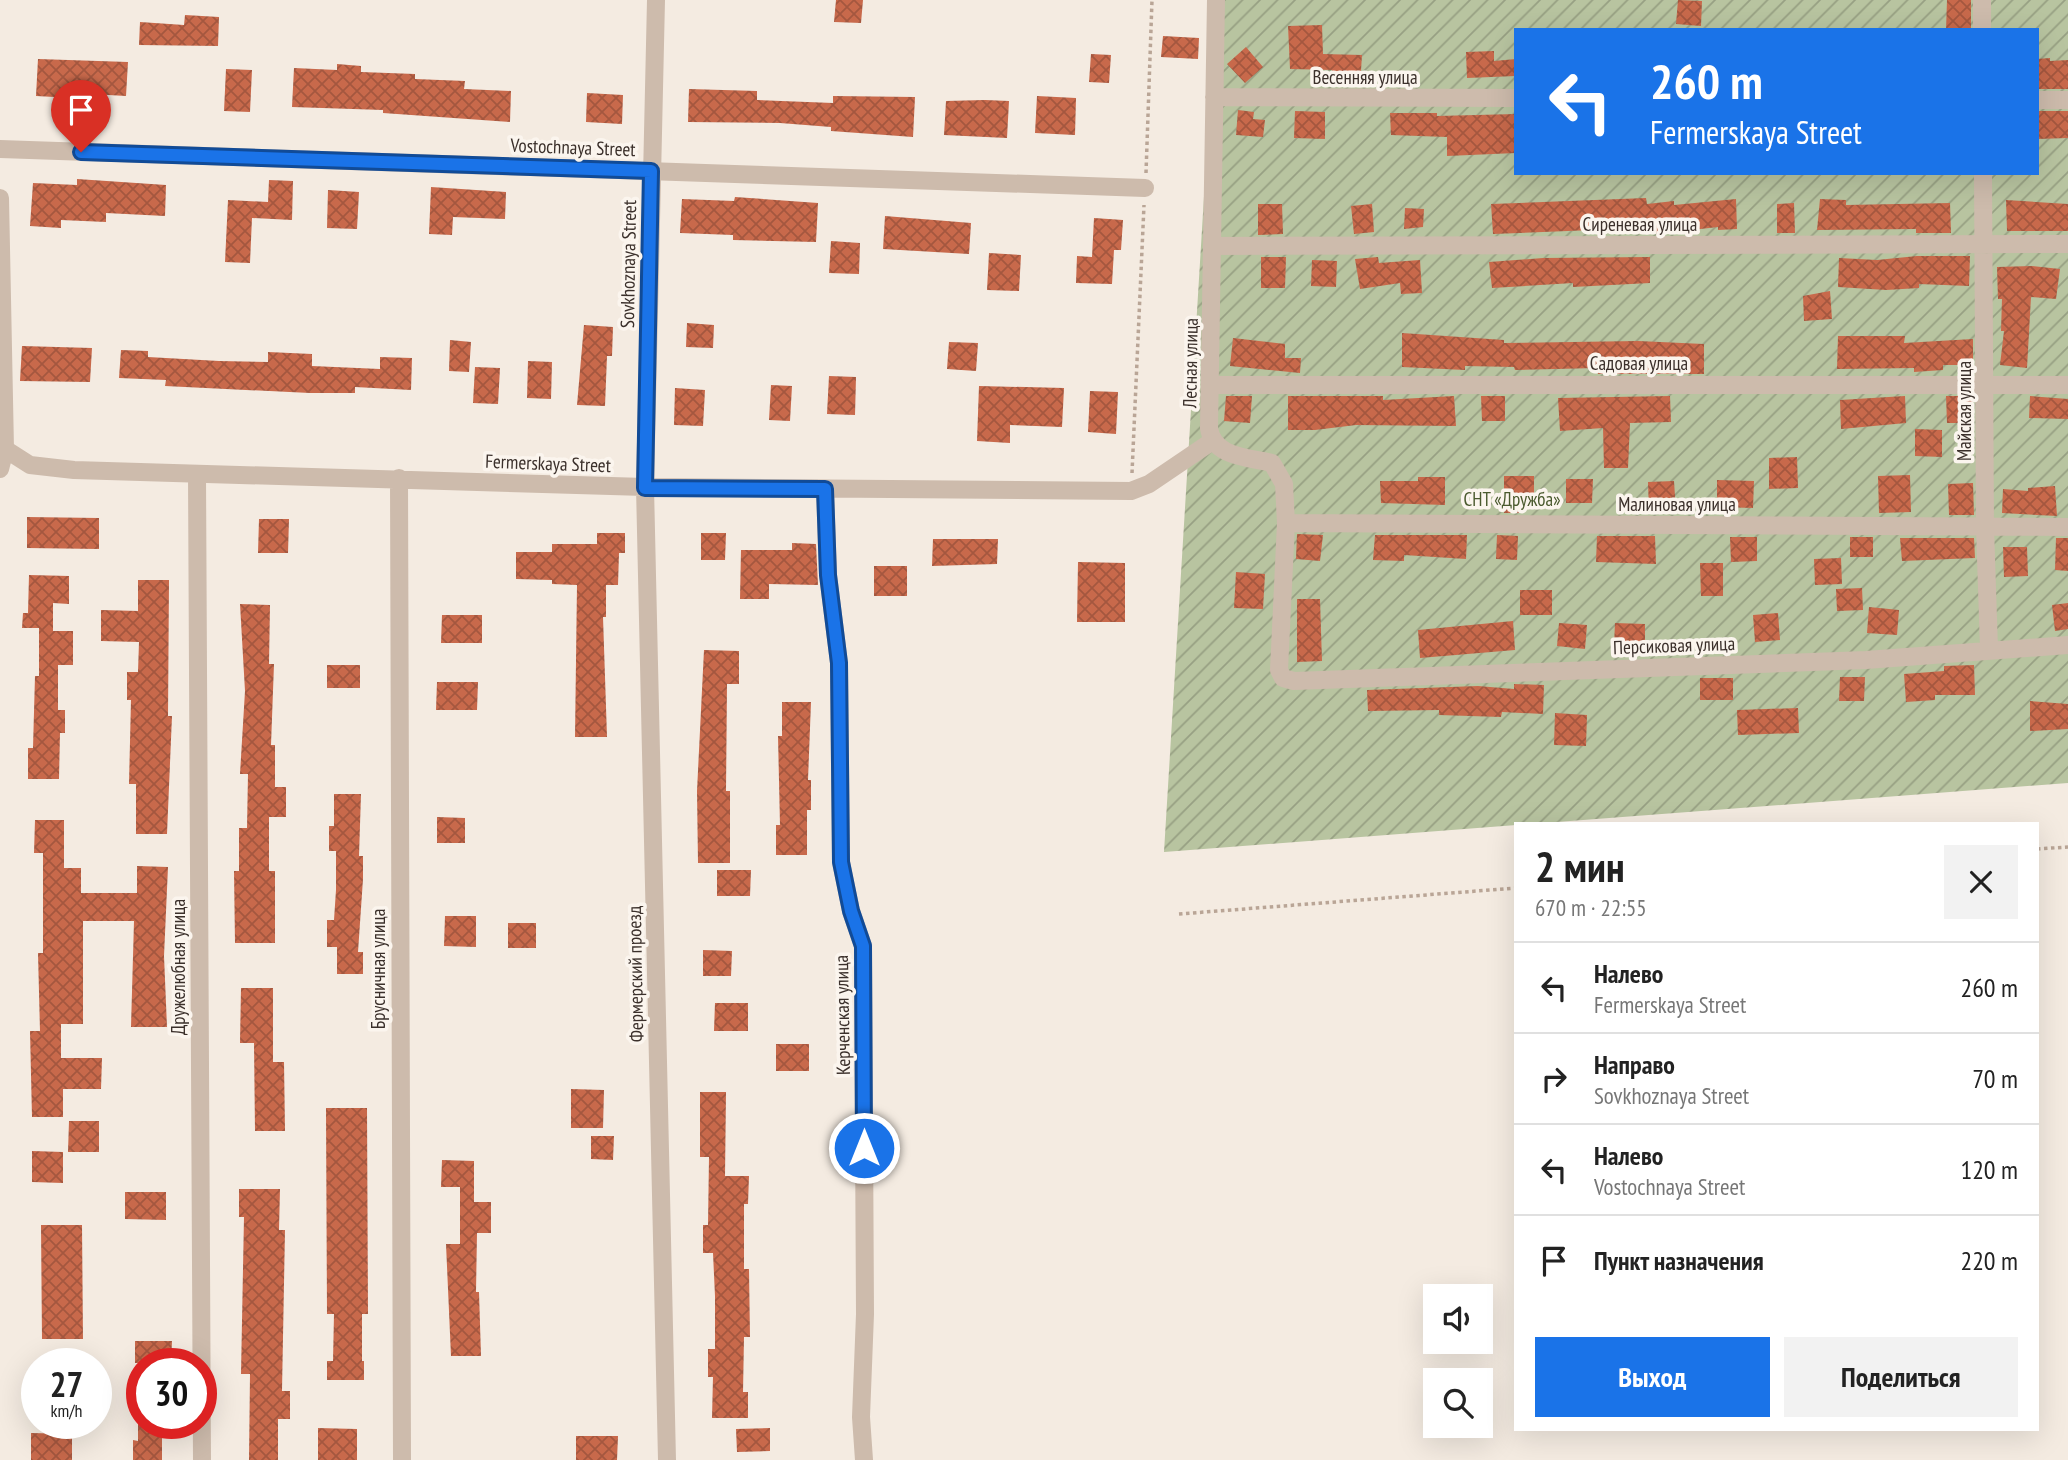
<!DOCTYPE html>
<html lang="ru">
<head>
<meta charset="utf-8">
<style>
	:root { --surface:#fff; --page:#f2f2f2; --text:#222; --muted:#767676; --line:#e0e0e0; --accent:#1a73e8 }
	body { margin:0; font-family:"PT Sans Narrow",sans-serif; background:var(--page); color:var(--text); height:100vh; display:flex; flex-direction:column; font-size:26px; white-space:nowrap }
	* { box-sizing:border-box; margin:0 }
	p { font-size:23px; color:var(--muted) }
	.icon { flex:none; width:38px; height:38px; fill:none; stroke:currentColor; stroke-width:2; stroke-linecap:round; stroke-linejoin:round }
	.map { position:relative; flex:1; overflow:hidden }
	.panel { position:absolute; left:1514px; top:822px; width:525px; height:609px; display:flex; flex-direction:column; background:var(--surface); border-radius:0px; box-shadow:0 7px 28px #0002 }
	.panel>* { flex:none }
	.banner { position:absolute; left:1514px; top:28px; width:525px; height:147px; border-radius:0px; box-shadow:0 7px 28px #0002; background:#1a73e8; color:#fff; overflow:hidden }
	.fabs { position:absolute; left:1423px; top:1284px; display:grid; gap:14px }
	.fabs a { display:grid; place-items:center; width:70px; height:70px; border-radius:0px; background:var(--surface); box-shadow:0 7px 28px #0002; font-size:35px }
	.speed { position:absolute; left:21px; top:1348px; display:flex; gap:14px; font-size:35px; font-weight:700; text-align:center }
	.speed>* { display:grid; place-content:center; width:91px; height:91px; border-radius:50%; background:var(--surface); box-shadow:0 7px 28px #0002; line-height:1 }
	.speed small { font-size:18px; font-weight:400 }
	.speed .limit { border:10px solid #d22; background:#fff; color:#111 }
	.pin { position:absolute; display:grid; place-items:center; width:60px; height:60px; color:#fff; margin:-72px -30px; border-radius:50% 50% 50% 0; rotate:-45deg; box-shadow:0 0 7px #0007 }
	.pin .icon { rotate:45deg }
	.me { position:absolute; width:77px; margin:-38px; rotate:0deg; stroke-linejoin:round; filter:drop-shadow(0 0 5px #0008) }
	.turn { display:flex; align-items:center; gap:24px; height:147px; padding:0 21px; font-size:32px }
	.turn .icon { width:91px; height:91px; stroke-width:2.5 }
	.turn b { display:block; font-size:49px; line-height:60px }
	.round { display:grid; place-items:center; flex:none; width:74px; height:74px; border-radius:0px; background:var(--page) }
	.summary { display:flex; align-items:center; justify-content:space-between; height:119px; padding:0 21px }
	h1 { font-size:42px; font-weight:700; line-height:52px }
	.cta { display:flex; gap:14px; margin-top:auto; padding:14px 21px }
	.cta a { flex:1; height:80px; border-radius:0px; background:var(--accent); color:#fff; font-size:28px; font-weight:700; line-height:80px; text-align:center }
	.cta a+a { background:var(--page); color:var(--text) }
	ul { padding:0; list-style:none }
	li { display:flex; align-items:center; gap:21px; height:91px; padding:0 21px; border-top:2px solid var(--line) }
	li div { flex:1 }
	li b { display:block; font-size:26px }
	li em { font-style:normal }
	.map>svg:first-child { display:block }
</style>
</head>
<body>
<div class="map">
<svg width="2068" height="1460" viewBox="0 0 2068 1460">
	<defs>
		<pattern id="garden-furrows" width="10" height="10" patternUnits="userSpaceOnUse" patternTransform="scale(1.75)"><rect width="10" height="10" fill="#b8c4a0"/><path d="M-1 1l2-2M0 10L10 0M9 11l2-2" fill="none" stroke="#97a083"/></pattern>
		<pattern id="building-cross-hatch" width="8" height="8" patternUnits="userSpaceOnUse" patternTransform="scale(1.75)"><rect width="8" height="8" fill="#c8694b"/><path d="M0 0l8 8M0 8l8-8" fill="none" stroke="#a4573f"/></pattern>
	</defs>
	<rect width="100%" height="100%" fill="#f4ebe1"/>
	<path fill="url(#garden-furrows)" fill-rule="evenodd" d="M1216,0h852v783l-904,69zM1516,30h521v143h-521z"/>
	<path fill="url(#building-cross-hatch)" d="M836,0h27l-2,23 -27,-1z
		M1678,0l24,1 -1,25 -25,-2z
		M1947,0h24v30h-25z
		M185,15l34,2 -1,29 -79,-1 1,-23 44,3z
		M1322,25l1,29 39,1 -2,31h-29l1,-16 -42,-1 -2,-43z
		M1163,36l36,2 -1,21 -37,-2z
		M1246,47l17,20 -18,16 -18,-19z
		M1494,51v10l22,-2v17l-49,2 -1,-26z
		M1091,54l20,1 -2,28 -20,-1z
		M2050,58v3l18,-1v29h-31v-30z
		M38,59l90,3 -2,34 -53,-3v5l-37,-2z
		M337,64l24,2v6l54,2v5l50,2 -1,8 47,2 -1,31 -127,-9v-3l-91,-3 2,-39 43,2z
		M226,69l26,1 -2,42 -26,-1z
		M689,89l68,2v9l76,3v-7l82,1 -2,40 -82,-6v-4l-51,-4 -92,-1z
		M587,93l36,2 -1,29 -36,-2z
		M1037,96l39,2 -1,37 -40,-2z
		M985,100l24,1 -2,37 -63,-3 2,-34z
		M1238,110l16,2 -1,7 12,1 -2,17 -27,-2z
		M1295,111l30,1v27l-31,-1z
		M2037,111h31v27l-31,1z
		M1390,113h47v3l79,-2v39l-69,3v-19l-56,-2z
		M77,179l89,6 -1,31 -59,-3v9l-45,-2v8l-31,-2 3,-43 44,2z
		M269,180l24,1 -1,39 -40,-2 -2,45 -25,-1 3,-62 40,2z
		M431,187l75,5 -1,27 -52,-2 -1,18 -23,-1z
		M328,190l31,2 -2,37 -30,-1z
		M735,197l83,6 -2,39 -83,-2v-5l-53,-2 2,-34 52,2z
		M1646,198l1,6 27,-3v4l62,-6 1,30 -19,1v-3l-61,7 -2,-4 -37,-1 -125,5 -2,-30z
		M1820,199l26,1v5l104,-2 1,30h-35v-4l-99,1z
		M2006,200l62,4v27h-61z
		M1794,203l1,30h-18v-29z
		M1258,204h24l1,30 -25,1z
		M1372,204l2,28 -20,2 -3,-28z
		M1405,208l19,1 -1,18 -19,2z
		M885,216l86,7 -2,31 -86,-5z
		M1094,218l29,2 -2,30h-7l-2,34 -36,-1 1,-27 15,1z
		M831,241l29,2 -1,31 -30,-1z
		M989,253l32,2 -2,36 -32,-1z
		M1917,256h53l-1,30 -50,-2v4l-33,2 -48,-3 1,-29 38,2z
		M1261,257h25l-1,31h-24z
		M1378,257l1,6 41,-3 2,33 -21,1 -1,-11 -40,6 -5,-30z
		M1650,257v26l-77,4v-4l-81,5 -3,-26 54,-4z
		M1312,260l25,1 -1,26 -25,-1z
		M2032,266l28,3 -4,30 -25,-2 -4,71 -27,-3 4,-34h-3l1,-32h-4l-1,-32z
		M1830,291l2,28 -28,2 -1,-25z
		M687,323l27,2 -1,23 -27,-1z
		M584,325l29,2 -1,29h-5l-2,50 -28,-1z
		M1402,333l102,7v3l134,-2 66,3v30h-106l-1,-6 -82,2 -1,-3 -49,-1v4l-63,-3z
		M1838,336h67l-1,7 69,-4v26h-30v5l-29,2v-4l-77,1z
		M1233,338l52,6v14h16l-1,15 -70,-7z
		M450,340l21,2 -2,30 -20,-1z
		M949,342l29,1 -2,28 -29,-2z
		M22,346l70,2 -2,34 -70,-1z
		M121,350l27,1v6l71,4 49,1v-10l44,2v12l68,3v-12l32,1 -1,32 -56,-3v6h-45l-145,-7 1,-6 -47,-2z
		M528,361l24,1 -1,37 -24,-1z
		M475,367l25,1 -2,36 -25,-1z
		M829,376l27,1 -1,38 -28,-1z
		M771,385l21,1 -2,35 -21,-1z
		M979,386l85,2 -2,39 -52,-2v18l-33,-2z
		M675,388l30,2 -2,36 -29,-1z
		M1090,391l28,1 -2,42 -28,-2z
		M1226,396h26l-2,27 -26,-2z
		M1288,396h95v4l71,-4 2,30 -100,-1 -41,5h-27z
		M1481,396h24v25h-23z
		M1670,396l1,26 -41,1 -2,45h-24l-1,-40 -43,3 -2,-33z
		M1905,396l1,27 -65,6 -1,-29z
		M1946,396h27v27h-26z
		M2030,396l38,3v20l-39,-1z
		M1915,429l27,1v27l-27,-1z
		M1797,457l1,31 -29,1v-31z
		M1910,475l1,37 -32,1 -1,-37z
		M1504,476h30v30h-15v7h-15z
		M1418,477h27v28l-64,-2 -1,-22h38z
		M1566,479h27l-1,24h-26z
		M1717,480l37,1 -1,27 -36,-1z
		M1674,481l2,30 -27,1 -1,-30z
		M1973,483l1,32h-25l-1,-31z
		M2055,486l2,30 -55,-3 1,-24 25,2v-3z
		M27,517l72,1v31l-72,-1z
		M259,519h30l-1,34h-30z
		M597,533h28v20h-6l-1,32h-12v32h-3l4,120h-32l2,-152 -25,-1v-4l-36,-1v-27h36v-8h45z
		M701,533h25l-1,27h-24z
		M1297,534l26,1 -3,26 -24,-2z
		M1375,535h92l-1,24 -62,-4v6l-31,-1z
		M1497,535l21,1 -1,24 -21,-1z
		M1597,536h58l1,28 -60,-2z
		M1730,537h27v24l-26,1z
		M1850,537h23v20h-23z
		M1900,538h74l1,20 -73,3z
		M2056,538h12v33l-13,-1z
		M933,539h65l-1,25 -65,2z
		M792,543l24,1 2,41 -49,-1v15h-29l1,-49h51z
		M2003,547h24l1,29 -24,1z
		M1841,558l1,26 -27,1 -1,-26z
		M1078,562l47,1v59h-48z
		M1700,563h23v33h-22z
		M874,566h33v30h-33z
		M1236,572l29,2 -2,35 -29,-1z
		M29,575l40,1v28l-16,-1v28h20v34h-15v45h7v23h-5l-1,46h-31v-31h5l2,-72h4v-48h-17l1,-15h5z
		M138,580h31l-1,136h4l-5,118h-31v-50h-7l2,-84h-4v-28h11l1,-30 -38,-1v-31l37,1z
		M1862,588l1,22 -26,1 -1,-22z
		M1520,590h32v25h-32z
		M1297,599h23l2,62 -25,1z
		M2068,603v26l-13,2 -3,-26z
		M240,604l30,1 -1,59h5l-3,81h4v42h11v30h-17v54h6v72h-40l-1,-72h5v-43h8l1,-54h-8l5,-83z
		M1869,607l30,3 -2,25 -30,-2z
		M1778,613l2,27 -25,2 -2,-27z
		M442,615h40v28h-41z
		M1513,621l2,29 -95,8 -2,-28z
		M1559,623l28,2 -2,24 -28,-3z
		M1615,623l30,1v22l-31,-1z
		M704,650l35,1v33h-12l-1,107h4v72h-32l-1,-72z
		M327,665h33v23h-33z
		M1974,665l1,30h-40v5l-29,2 -2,-28 40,-3v-5z
		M1840,677h25l-1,24h-25z
		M1700,678h33v22h-33z
		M437,682h41l-1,28h-41z
		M1514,684l30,1 -1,29 -41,-2 -1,5 -62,-2v-5l-71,1 -1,-21 111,-4 36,3z
		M2030,701l38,3v25l-38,2z
		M782,702h29l-3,78h3v30h-4v45h-31v-30h4l-2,-89h4z
		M1798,708l1,25 -61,2 -1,-25z
		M1555,713l32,2 -1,31 -32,-1z
		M334,794h27l-2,62h4v23l-5,73h5v22h-26v-27h-10v-27h7l2,-30v-39h-7v-25h5z
		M437,817l28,1v25h-28z
		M35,820h29v48h17v25h56v-27l31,1 -4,89 3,71h-36l3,-106h-51v103h-22v34h41l-1,31h-38v28h-31l-2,-86h10l-2,-78h5v-100h-9z
		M717,870h34l-1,26h-33z
		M445,916h31v31l-32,-1z
		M508,923h28v25h-28z
		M703,950l29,1 -1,25h-28z
		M241,988h32v74h11l1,69h-30l-1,-88h-14z
		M715,1003h33v28h-34z
		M776,1044h33v27h-33z
		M571,1089l33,1 -1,38h-32z
		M700,1092h26l-1,84h24l-1,28h-4v65h5l1,68h-6l-1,55h5v26h-36l1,-41h-5v-28h7v-53l-2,-43h-10v-28h5l1,-68h-9z
		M326,1108h41l1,206h-6v47h2v19h-37v-19h6l1,-47h-7z
		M69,1121h30v31h-31z
		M591,1136h23l-1,24 -22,-1z
		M32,1151l31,1v31l-31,-1z
		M442,1160l32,1v41h17v31h-14l-1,59h3l2,64h-30l-5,-112h14v-57h-19z
		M239,1189h41l-1,41h6l-3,161h8v28h-12v41h-29l1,-86h-9l3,-157h-5z
		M125,1192h41v28l-41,-1z
		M41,1225h41l1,114h-41z
		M135,1341h37l-1,22h-36z
		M138,1423h24v37h-29v-20l5,1z
		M318,1428l39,1v31h-39z
		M770,1428v23l-33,1 -1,-23z
		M31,1433l41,1v26h-41z
		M576,1436h42l-1,24h-41z"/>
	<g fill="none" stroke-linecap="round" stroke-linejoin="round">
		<path stroke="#b9a596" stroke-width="3.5" stroke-dasharray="3.5 3.5" stroke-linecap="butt" d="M1146,173l6,-173
			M1132,473l12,-268
			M2037,849l31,-2
			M1179,914l337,-26"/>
		<path stroke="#cdbbac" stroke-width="18" d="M656,0l-11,487 22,973
			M1216,0l-7,428c4,29 38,29 63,35l12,21 2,39 -7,147 4,8 11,3 572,-21 202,-15
			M1982,0v30
			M1214,97l302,1
			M2037,100h31
			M0,149l1145,39
			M1983,173l2,354 4,122
			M0,198l5,251 25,16 44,5 571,17 486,4 18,-7 62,-42
			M1212,246l856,-2
			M1211,385h857
			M0,469l5,-20
			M197,474l5,986
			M399,478l3,982
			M825,489l3,86 11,88 2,199 10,49 12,35 2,368 -4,103 3,43
			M1286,523l782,4"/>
	</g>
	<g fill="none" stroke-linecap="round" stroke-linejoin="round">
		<g stroke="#114b97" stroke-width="18">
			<path id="route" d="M81,152l570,19 -6,317 180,1 3,86 11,88 2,199 10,49 12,35 1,202"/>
		</g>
		<use href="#route" stroke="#1a73e8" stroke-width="12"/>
	</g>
	<g text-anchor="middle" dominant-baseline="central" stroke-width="7" stroke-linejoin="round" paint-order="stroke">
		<g font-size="19" fill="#3b302b" stroke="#fbf5ee">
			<text x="1365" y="77">Весенняя улица</text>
			<text transform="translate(573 147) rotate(2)">Vostochnaya Street</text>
			<text x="1640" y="224">Сиреневая улица</text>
			<text transform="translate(628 264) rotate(-89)">Sovkhoznaya Street</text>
			<text transform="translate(1190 363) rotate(-89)">Лесная улица</text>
			<text x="1639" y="363">Садовая улица</text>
			<text transform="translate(1964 411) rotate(-90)">Майская улица</text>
			<text transform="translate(548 463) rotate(2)">Fermerskaya Street</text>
			<text x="1677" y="504">Малиновая улица</text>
			<text transform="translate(1674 645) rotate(-2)">Персиковая улица</text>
			<text transform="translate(178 967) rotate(-90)">Дружелюбная улица</text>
			<text transform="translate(378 969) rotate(-90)">Брусничная улица</text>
			<text transform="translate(635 974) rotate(-91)">Фермерский проезд</text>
			<text transform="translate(842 1015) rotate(-91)">Керченская улица</text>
		</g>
		<g font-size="19" fill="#4a5a2e" stroke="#fbf5ee">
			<text x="1512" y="499">СНТ «Дружба»</text>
		</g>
	</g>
</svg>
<div class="fabs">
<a><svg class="icon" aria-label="sound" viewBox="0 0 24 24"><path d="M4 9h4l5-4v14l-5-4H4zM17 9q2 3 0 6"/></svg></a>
<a><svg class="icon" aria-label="search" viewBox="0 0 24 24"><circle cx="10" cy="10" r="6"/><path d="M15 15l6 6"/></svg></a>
</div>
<div class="speed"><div>27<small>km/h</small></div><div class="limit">30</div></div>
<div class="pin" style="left:81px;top:152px;background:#d93025"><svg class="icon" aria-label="arrive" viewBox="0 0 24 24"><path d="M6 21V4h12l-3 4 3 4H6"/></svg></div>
<svg class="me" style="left:864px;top:1148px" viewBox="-20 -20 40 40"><circle r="17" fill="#1a73e8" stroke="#fff" stroke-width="3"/><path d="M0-11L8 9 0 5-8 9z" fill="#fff"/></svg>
<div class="banner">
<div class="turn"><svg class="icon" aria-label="left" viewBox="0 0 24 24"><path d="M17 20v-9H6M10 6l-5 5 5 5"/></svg><div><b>260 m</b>Fermerskaya Street</div></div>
</div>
<section class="panel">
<div class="summary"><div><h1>2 мин</h1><p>670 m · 22:55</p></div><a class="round"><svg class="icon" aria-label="close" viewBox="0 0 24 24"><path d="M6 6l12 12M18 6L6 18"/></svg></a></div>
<ul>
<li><svg class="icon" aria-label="left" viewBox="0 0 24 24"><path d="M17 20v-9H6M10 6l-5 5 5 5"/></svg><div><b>Налево</b><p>Fermerskaya Street</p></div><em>260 m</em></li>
<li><svg class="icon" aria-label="right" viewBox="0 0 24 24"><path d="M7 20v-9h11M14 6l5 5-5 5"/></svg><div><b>Направо</b><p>Sovkhoznaya Street</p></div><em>70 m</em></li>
<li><svg class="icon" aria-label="left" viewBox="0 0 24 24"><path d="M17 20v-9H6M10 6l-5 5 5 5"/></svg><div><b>Налево</b><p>Vostochnaya Street</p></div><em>120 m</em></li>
<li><svg class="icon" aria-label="arrive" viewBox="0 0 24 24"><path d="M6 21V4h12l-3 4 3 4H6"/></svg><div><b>Пункт назначения</b></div><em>220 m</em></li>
</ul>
<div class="cta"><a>Выход</a><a>Поделиться</a></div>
</section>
</div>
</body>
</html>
